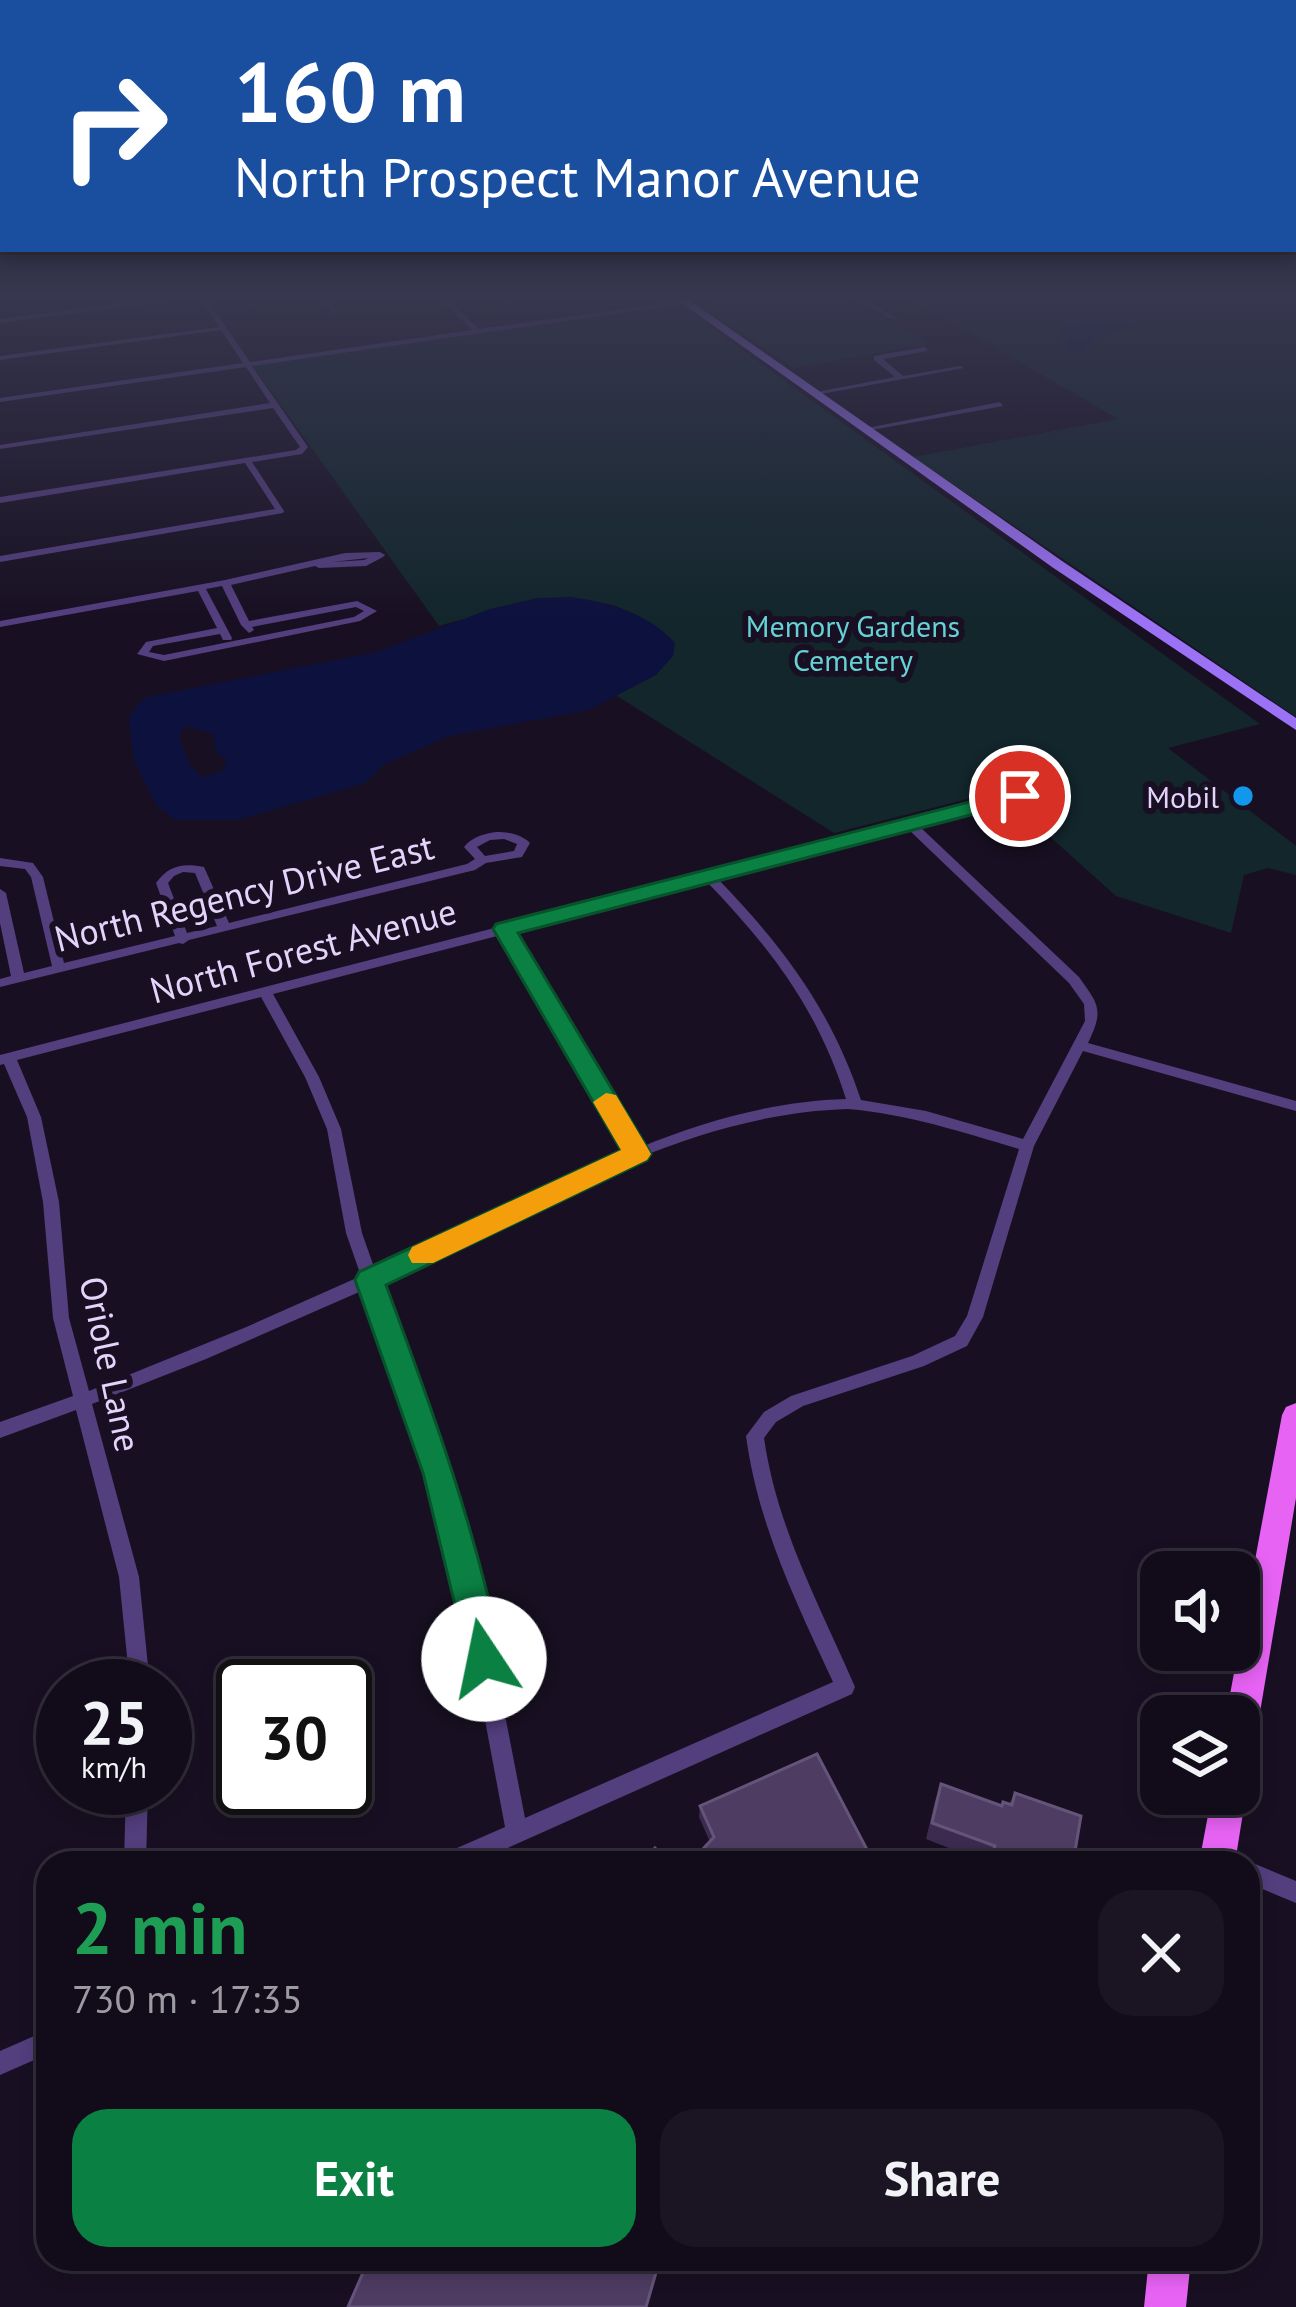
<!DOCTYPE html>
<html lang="en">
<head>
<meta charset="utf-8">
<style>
	:root { --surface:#120c1a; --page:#1b1523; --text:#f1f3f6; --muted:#9c9ba2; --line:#312c39; --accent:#0b8043 }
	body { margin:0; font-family:"PT Sans",sans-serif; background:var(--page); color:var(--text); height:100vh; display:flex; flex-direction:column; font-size:45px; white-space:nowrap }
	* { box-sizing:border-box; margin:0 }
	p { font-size:39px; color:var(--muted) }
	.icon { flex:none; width:66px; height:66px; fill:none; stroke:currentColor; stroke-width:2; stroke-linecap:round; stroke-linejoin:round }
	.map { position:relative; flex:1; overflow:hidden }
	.drawer { position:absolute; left:36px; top:1851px; width:1224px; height:420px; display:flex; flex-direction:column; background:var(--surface); border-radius:36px; box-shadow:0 6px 18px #0003,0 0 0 3px var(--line) }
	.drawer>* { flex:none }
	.banner { position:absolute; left:0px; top:0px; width:1296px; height:252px; box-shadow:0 6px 18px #0003,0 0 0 3px var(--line); background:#1a4fa0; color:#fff; overflow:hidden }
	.controls { position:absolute; left:1140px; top:1551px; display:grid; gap:24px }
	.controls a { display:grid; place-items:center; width:120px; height:120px; border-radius:24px; background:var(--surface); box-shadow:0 6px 18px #0003,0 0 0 3px var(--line); font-size:60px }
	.speed { position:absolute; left:36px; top:1659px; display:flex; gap:24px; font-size:60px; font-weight:700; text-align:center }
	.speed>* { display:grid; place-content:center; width:156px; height:156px; border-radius:50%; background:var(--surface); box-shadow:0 6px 18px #0003,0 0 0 3px var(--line); line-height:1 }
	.speed small { font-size:30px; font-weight:400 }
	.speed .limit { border:6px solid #111; border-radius:18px; background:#fff; color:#111 }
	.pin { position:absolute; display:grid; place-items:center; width:102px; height:102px; color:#fff; margin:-51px; border:6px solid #fff; border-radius:50%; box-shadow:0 3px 12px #0007 }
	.me { position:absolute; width:132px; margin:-66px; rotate:349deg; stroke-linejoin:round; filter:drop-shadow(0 0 9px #0008) }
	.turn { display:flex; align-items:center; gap:42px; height:252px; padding:0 36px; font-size:54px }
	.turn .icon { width:156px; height:156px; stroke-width:2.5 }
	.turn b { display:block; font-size:84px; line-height:102px }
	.round { display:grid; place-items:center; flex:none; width:126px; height:126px; border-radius:36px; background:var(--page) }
	.summary { display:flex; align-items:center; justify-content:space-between; height:204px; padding:0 36px }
	h1 { font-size:72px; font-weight:700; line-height:90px; color:#1e9e55 }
	.cta { display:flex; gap:24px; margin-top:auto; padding:24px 36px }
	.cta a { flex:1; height:138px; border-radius:36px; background:var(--accent); color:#fff; font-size:48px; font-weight:700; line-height:138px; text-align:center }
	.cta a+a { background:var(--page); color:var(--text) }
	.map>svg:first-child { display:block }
</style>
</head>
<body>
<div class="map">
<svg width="1296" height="2307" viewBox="0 0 1296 2307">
	<rect width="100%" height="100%" fill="#181022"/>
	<path fill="#13262c" d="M750,293h91l89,51 -137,24 -97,-67z
		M902,293h394v424l-383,-260 205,-38z
		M679,305l581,419 -92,24 128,98v29l-28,-7 -24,7 -13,58 -115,-37 -117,-105 -165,42 -220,-139 42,-19 2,-47c-16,-9 -34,-21 -51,-24 -28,-6 -139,12 -168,22l-186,-260z"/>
	<path fill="#0d113d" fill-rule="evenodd" d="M1093,320l46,5 -44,13 -10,13 -14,2 -10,-8 8,-7 -9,-5 5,-6z
		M571,597c37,5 79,17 104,46l-2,13 -17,19 -67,35 -140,26 -66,29 -18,18 -127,37h-63l-19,-15 -22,-44 -5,-41 7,-14 11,-9 230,-45 113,-43 47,-11zM184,726l29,8 3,18 11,9 -5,10 -20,6 -12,-12 -11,-28z"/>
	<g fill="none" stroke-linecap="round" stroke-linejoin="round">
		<path fill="#533e7e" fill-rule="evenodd" d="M196,293h23l-14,3 45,66 222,-32 -38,-37h7l38,36 201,-28 3,-3 52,-5 -47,8 -3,3 -433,62 56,81 -6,7 -50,8 32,49 -1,2 -283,49v-6l275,-47 -30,-46 -245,40v-6l296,-47 4,-3 -27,-39 -273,41v-4l270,-42 -24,-36 -246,35v-4l243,-35 -22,-33 -221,30v-4l219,-29 -20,-30 -199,26v-4z
			M315,293h7l15,20h-4z
			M844,293h8l45,25 -5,1z
			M925,347l3,4 -45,8 20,17 57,-10 4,2 -149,27 -4,-2 84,-16 -21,-17v-4z
			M1000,402l3,4 -137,25 -4,-2z
			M380,552l5,3 -2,2 -17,9 -47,2 -4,-2 -84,19 18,36 108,-20 20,10 -17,10 -196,40 -27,-7 9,-12 71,-14 -19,-37 -198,36v-6l225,-41 120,-27zM368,558l-4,2 -32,2zM222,586l19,39 8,8 5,-3 -2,-3 104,-20 8,4 -10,6 -190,38 -15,-3 4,-6 67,-12 3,6h8l1,-2 -26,-49z
			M1020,793l19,2 6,3 -6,3 -19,-2 -101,27 160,151c20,28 25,33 9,66l208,58v10l-213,-60 -49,95 -51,171 -16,29 -43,20 -121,40 -27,16 -12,16c13,90 55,166 91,249l-3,7 -378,169h-36l3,-8 64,-28 -48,-256 -26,-98 -65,-184 -160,70 -114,45 47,173 11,109h-20l-11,-109 -43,-167 -76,28v-16l73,-26 -20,-78 -10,-116 -16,-85 -23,-53 -4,1v-10zM908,829l161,154 15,21 1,17 -62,118 -97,-28 -65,-11c-30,-90 -78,-154 -144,-222zM706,881c65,67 112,129 140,218 -70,2 -140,21 -205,48l-129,-215zM501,935l128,217 -84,36 -170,82 -13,-37 -21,-104 -22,-52 -46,-83zM261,997l44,80 22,52 19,104 15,43 -117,52 -155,63 -20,-73 -10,-116 -18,-85 -24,-57zM848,1109c59,5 114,23 171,40l-52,167 -12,20 -43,20 -121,40 -27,16 -18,24c12,89 50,166 87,246l-308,136 -48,-247 -28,-98 -69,-191c148,-69 299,-168 468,-173z
			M496,832c12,0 25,2 34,11l-8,14 -36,6 -11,7 -286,70 -6,4 -4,-1 -179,44v-8l11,-3 -11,-53v-34l6,4 18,80 28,-7 -21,-89 -6,-8 -25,-3v-8l33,5 10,14 21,86 111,-27 -19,-53c13,-18 27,-20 48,-16l25,56 238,-59 8,-5 -11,-12c8,-10 19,-13 32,-15zM490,840l14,-1 13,5 -3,7 -29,5 -8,-9zM183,872l12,1 22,53 -30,7 -19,-50 6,-7z
			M126,1788h22l-2,75h-22z
			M1248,1861l48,20v22l-48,-20v-20h-5z
			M48,2030v24l-48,21v-24z"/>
		<path fill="#9b72f5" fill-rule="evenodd" d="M668,293h11l383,268 234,157v12l-244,-163z"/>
		<path fill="#e763f4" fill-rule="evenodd" d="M1296,1403v95l-40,238 -5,12 -12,4v-36h-13l56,-301 4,-8z
			M1239,1781l7,13 -11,69h-36l13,-69h27z
			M1149,2259h42l-5,48h-42z"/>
	</g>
	<path fill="#3c2a4f" d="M941,1784l60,22 8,-2 6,-11 58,70h-86l-61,-24 9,-38z
		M700,1806l174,57 -164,-21 -11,-25z"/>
	<path fill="#4e3c62" stroke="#65547a" stroke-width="3" d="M817,1754l57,109h-184l24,-26 -14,-31z
		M941,1784l61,22 1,-4 9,3 3,-12 66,23 -8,47h-73l2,-8 -9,-3 2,-6 -63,-23z
		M655,1848l14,15h-28z
		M369,2259h291l-14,48h-298z"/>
	<linearGradient id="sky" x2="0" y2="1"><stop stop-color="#0d0913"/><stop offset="0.48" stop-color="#37374f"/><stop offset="1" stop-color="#37374f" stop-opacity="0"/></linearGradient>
	<rect width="1296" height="616" fill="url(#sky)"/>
	<path fill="#0b8043" stroke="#07532c" stroke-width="3" d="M1020,789l11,7 -3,4 -510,133 133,221 -4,6 -261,125c46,124 90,244 116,374l-6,12 -12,5 -13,-5 -48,-198 -68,-193 4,-8 262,-122 -128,-221 3,-5z"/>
	<path fill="#f59e0b" d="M606,1093l10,2 31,52 4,7 -4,6 -214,103h-21l-4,-8 4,-8 209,-97 -28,-48z"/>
	<circle fill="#1197eb" stroke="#181022" stroke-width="4.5" cx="1243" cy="796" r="12"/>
	<g text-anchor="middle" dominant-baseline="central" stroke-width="12" stroke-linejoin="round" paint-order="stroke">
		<g font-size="30" fill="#65d2d6" stroke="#181022">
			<text x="853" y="625">Memory Gardens<tspan x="853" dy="34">Cemetery</tspan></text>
		</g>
		<g font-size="30" fill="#e4d4fc" stroke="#181022" text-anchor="end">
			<text x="1219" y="796">Mobil</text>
		</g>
		<g font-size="36" fill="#e4d4fc" stroke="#181022">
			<text transform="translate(244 892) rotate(-14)">North Regency Drive East</text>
			<text transform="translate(303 950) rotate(-15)">North Forest Avenue</text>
			<text transform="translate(111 1364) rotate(78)">Oriole Lane</text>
		</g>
	</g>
</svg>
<div class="controls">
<a><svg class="icon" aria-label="sound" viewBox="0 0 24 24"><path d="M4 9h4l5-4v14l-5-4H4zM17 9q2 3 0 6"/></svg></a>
<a><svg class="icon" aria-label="layers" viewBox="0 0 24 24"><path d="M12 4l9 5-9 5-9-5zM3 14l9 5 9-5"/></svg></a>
</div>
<div class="speed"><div>25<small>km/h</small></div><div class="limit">30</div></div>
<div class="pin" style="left:1020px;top:796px;background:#d93025"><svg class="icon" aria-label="arrive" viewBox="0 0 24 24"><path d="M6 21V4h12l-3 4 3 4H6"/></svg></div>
<svg class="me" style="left:484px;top:1659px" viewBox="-20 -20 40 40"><circle r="19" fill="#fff"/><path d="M0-13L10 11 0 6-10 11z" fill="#0b8043"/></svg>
<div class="banner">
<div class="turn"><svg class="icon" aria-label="right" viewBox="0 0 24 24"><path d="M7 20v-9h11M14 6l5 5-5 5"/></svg><div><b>160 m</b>North Prospect Manor Avenue</div></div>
</div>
<section class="drawer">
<div class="summary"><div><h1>2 min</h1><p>730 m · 17:35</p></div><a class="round"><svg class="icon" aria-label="close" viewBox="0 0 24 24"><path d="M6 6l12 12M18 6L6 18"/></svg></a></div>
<div class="cta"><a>Exit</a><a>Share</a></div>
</section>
</div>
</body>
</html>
